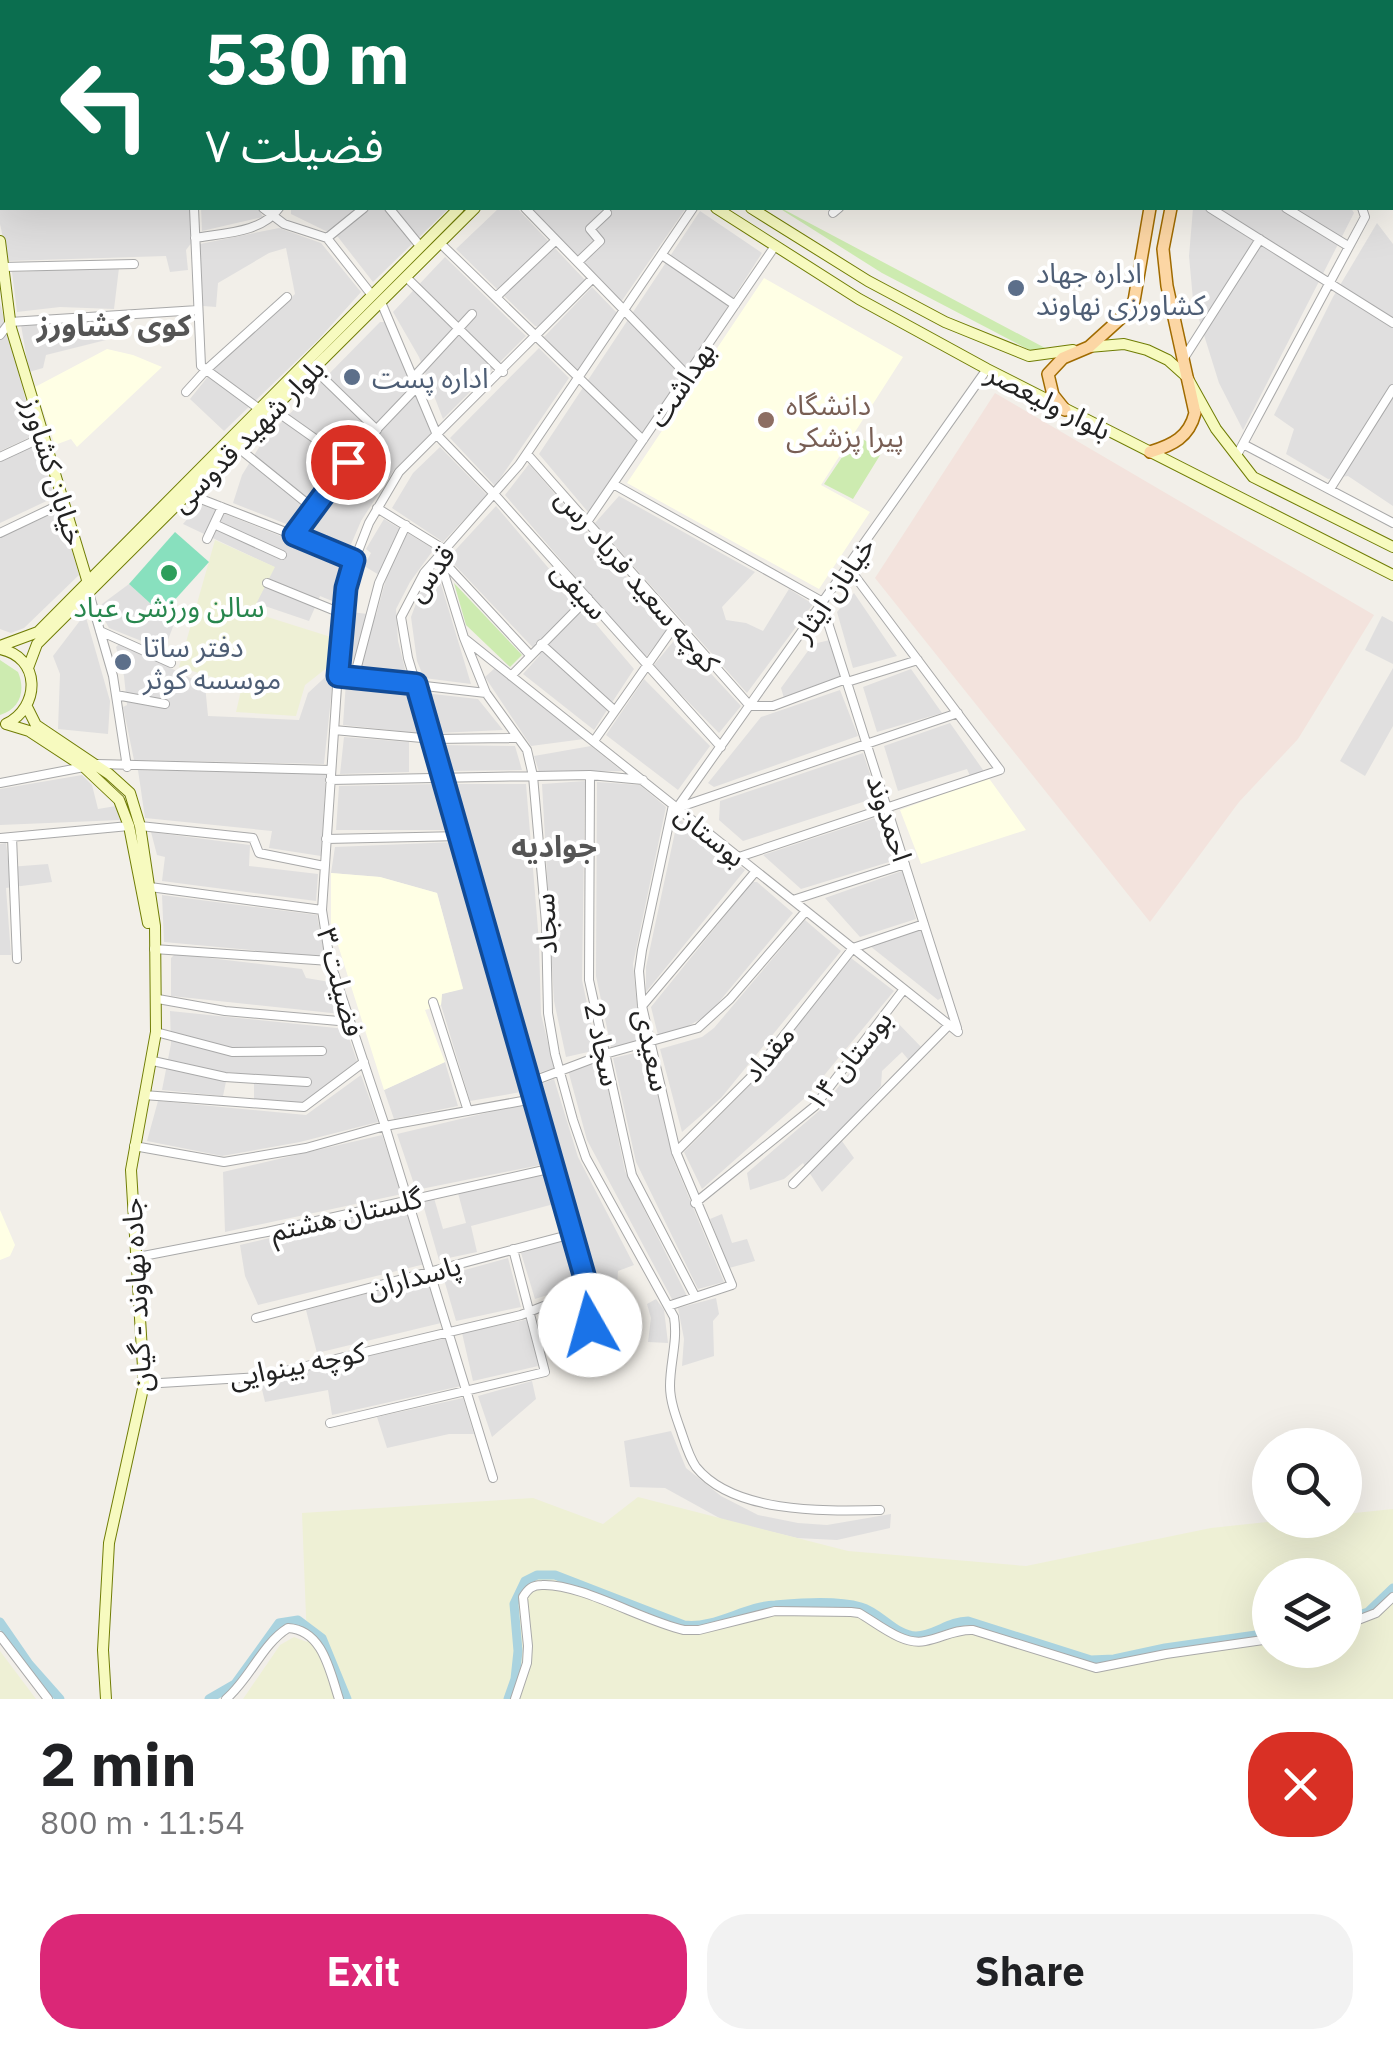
<!DOCTYPE html>
<html lang="en">
<head>
<meta charset="utf-8">
<style>
	:root { --surface:#fff; --page:#f2f2f2; --text:#202124; --muted:#757577; --accent:#db2777 }
	body { margin:0; font-family:"IBM Plex Sans","Noto Sans Arabic",sans-serif; background:var(--page); color:var(--text); height:100vh; display:flex; flex-direction:column; font-size:38px; white-space:nowrap }
	* { box-sizing:border-box; margin:0 }
	p { font-size:32px; color:var(--muted) }
	.icon { flex:none; width:55px; height:55px; fill:none; stroke:currentColor; stroke-width:2; stroke-linecap:round; stroke-linejoin:round }
	.map { position:relative; height:1699px; overflow:hidden }
	.panel { display:flex; flex-direction:column; background:var(--surface); flex:1 }
	.panel>* { flex:none }
	.hud { position:absolute; left:0px; top:0px; width:1395px; height:210px; box-shadow:0 10px 40px #0002; background:#0b6e4f; color:#fff; overflow:hidden }
	.buttons { position:absolute; left:1252px; top:1428px; display:grid; gap:20px }
	.buttons a { display:grid; place-items:center; width:110px; height:110px; border-radius:50%; background:var(--surface); box-shadow:0 10px 40px #0002; font-size:50px }
	.pin { position:absolute; display:grid; place-items:center; width:85px; height:85px; color:#fff; margin:-42px; border:5px solid #fff; border-radius:50%; box-shadow:0 2px 10px #0007 }
	.me { position:absolute; width:110px; margin:-55px; rotate:353deg; stroke-linejoin:round; filter:drop-shadow(0 0 8px #0008) }
	.turn { display:flex; align-items:center; gap:35px; height:210px; padding:0 40px; font-size:45px }
	.turn .icon { width:130px; height:130px; stroke-width:2.5 }
	.turn b { display:block; font-size:70px; line-height:85px }
	.round { display:grid; place-items:center; flex:none; width:105px; height:105px; border-radius:40px; background:var(--page) }
	.head { display:flex; align-items:center; justify-content:space-between; height:170px; padding:0 40px }
	h1 { font-size:60px; font-weight:700; line-height:75px }
	.primary-button { display:flex; gap:20px; margin-top:auto; padding:20px 40px }
	.primary-button a { flex:1; height:115px; border-radius:40px; background:var(--accent); color:#fff; font-size:40px; font-weight:700; line-height:115px; text-align:center }
	.primary-button a+a { background:var(--page); color:var(--text) }
	.map>svg:first-child { display:block }
</style>
</head>
<body>
<div class="map">
<svg width="1393" height="1699" viewBox="0 0 1393 1699">
	<rect width="100%" height="100%" fill="#f2efe9"/>
	<path fill="#e0dfdf" d="M0,199l2,9h188l2,34 -6,8 2,20 -18,2 -4,-16 -158,5 -8,-37z
		M201,208h57l5,9 -61,14z
		M291,208h158l-76,74 -35,-45 -47,-23z
		M499,208h18l68,72 -45,47 -5,-1 -79,-77z
		M530,208h156l-65,94z
		M1193,208h158l3,5 -111,217 -24,-47 -26,-83 -4,-44z
		M700,211l62,42 -149,232 -25,27 -49,-58z
		M1377,223l16,21v262l-45,-30 -20,3 -42,-25 8,-25 -20,-14 59,-118z
		M279,228l42,15 40,49 -43,48 -94,91 -34,-32 24,-30 81,-75 -9,-46 -17,5 -51,30 -2,24 -13,-1 -3,-62z
		M445,257l81,79 -83,83 -24,-62 -26,-45z
		M119,268l-5,41 -54,-2 -43,5 -5,-40z
		M592,287l25,26 -38,58 -35,-34z
		M0,303l35,132 -35,16z
		M115,318l-5,21 -64,16 -3,13 -14,4 -8,-47z
		M380,322h6l45,111 -37,37 -33,51 -12,28 -116,-46 9,-28 21,-34z
		M539,348l30,30 -74,108 -45,-48z
		M36,443l19,54 -55,26v-62z
		M440,447l47,48 -44,47 -51,-34 21,-35z
		M529,464l141,163 -25,31 -140,-163z
		M619,496l136,76 -33,35 4,13 20,3 17,8 26,-42 24,15 -66,89 -152,-170z
		M200,504l149,59 -12,40 -17,-7 -11,25 -53,-18 18,-36 -91,-43z
		M496,506l138,163 -40,61 -71,-56 17,-19 -92,-97z
		M60,510l19,65 -55,53 -13,5 -11,-4v-92z
		M384,519l50,30 -24,33 -14,27 2,32 9,36 -61,-6 5,-59 25,3 10,-36 -22,-13 7,-13 -5,-4z
		M433,578l7,3 31,103 -47,-6 -7,-17 -6,-44 9,-24z
		M129,584l33,30 14,5 -12,31 -55,-22 -9,-16 2,-8z
		M854,593l43,63 -44,12 -16,-56z
		M85,614l25,87 -2,33 -50,-5 2,-55 -7,-18z
		M1382,616l11,6v42l-28,-14z
		M677,637l64,69 -22,27 -66,-67z
		M830,640l13,35 -59,23 -3,-10 32,-44z
		M120,643l85,42 3,31 91,4 9,-27 26,-24 -10,95 -190,-4 -11,-53 4,-2 -3,-29 -8,-29z
		M495,668l89,71 -53,7 -46,-69z
		M1393,668v58l-28,50 -25,-15z
		M911,669l31,44 -65,19 -14,-45z
		M644,679l66,67 -32,44 -72,-55z
		M346,682l65,8 15,44 -83,-9z
		M840,690l18,46 -144,51 -6,-4 53,-66z
		M424,693l54,6 25,31 -65,3z
		M950,723l38,54 -15,6 -6,-14 -69,22 -14,-45z
		M344,737l65,5v30l-69,2z
		M441,745l74,1 7,24 -76,1z
		M591,746l31,25 -83,1 -5,-16z
		M863,753l15,44 -135,44 -24,-21 1,-19z
		M138,770l188,4 -5,82 -52,-8 3,-17 -127,-13z
		M82,775l10,10 6,24 18,-3 4,14 -120,5v-36z
		M585,781l-3,199 15,70 -31,7 -12,-56 -12,-217z
		M597,782l43,3 26,22 -33,157 4,43 8,34 -34,6 -15,-71z
		M438,784l13,46h-115l3,-44z
		M454,784h72l13,158 2,72 13,54 -19,6z
		M884,815l15,44 -98,30 -38,-34z
		M678,818l67,52 -99,122v-25z
		M151,832l99,13 -1,21 69,8 -2,27 -154,-20 3,-24 -8,-2z
		M455,842l66,250 -51,9 -29,-96 1,-11 21,-6 -26,-95 -57,-16 -49,-4 4,-26z
		M6,843l3,24 39,-3 4,18 -46,6 5,67h-11v-111z
		M902,871l14,48 -56,18 -35,-39z
		M752,882h5l36,31 -85,102 -29,16 -21,4 -7,-28z
		M162,895l155,20 8,42 -161,-15z
		M805,920l36,31 -120,147 -39,34 -22,-83 42,-12 12,-9z
		M921,929l22,68 -5,3 -68,-54z
		M175,954l127,15 4,9 24,4 11,32 -170,-18v-38z
		M851,958l43,33 -87,105 -105,93 -18,-37 67,-68z
		M170,1011l176,18 11,32 -54,42 -49,-4v-24l-26,-3 -5,24 -61,-6 9,-46z
		M893,1018l32,33 -13,13 -10,-12 -20,19 -1,15 -44,48 17,24 -32,34 -19,-29 -19,16 -34,11 -3,-17 73,-63z
		M647,1050l26,109 51,123 -26,7 -62,-127 -23,-104z
		M602,1060l23,111 62,125 -14,5 -86,-161 -19,-70z
		M445,1062l13,44 -64,13 -10,-29z
		M361,1075l17,47 -78,20 -78,14 -75,-15 11,-40 148,14z
		M554,1079l24,78 56,108 -16,6 -1,15 -20,10 -58,-211z
		M528,1103l17,61 -129,26 -19,-56z
		M382,1135l20,59 -177,38 -2,-60z
		M547,1174l7,30 -83,22 6,26 -38,8 -17,-59 12,-3 9,31 23,-6 -8,-30z
		M408,1205l17,59 -167,41 -13,-29 -5,-31z
		M722,1214l10,29 15,-4 8,22 -26,7 -19,-49z
		M565,1239l14,46 -44,14 -14,-46z
		M508,1258l13,49 -65,14 -13,-45z
		M428,1277l13,46 -124,30 -11,-43z
		M581,1297l6,14h33l-9,25 -28,-12 -10,14 27,16 -5,8 -13,-3 -16,-13 -16,9 -11,-43z
		M716,1298l3,16 -6,7 1,35 -32,10 2,-27 -6,-31z
		M656,1299l8,11 4,33 -20,-1 3,-24 -4,-14z
		M529,1319l9,47 -65,15 -11,-48z
		M447,1338l14,48 -129,29 -4,-25 -63,12 -5,-21z
		M532,1381l4,18 -44,38 -14,-41z
		M463,1398l11,36h-25l-62,14 -10,-31z
		M671,1431l15,37 35,28 37,19 40,8 29,2 64,-11 -1,14 -53,12 -40,-2 -74,-18 -58,-32 -35,-1 -6,-46z"/>
	<path fill="#ffffe5" d="M764,278l139,79 -82,128 49,27 -51,77 -192,-106z
		M107,349l26,6 29,12 -85,80 -6,-8 -16,6 -20,-58z
		M988,777l38,53 -105,34 -21,-54z
		M331,873l49,4 57,16 26,96 -21,5 -1,11 -16,5 20,52 -61,28 -53,-167z
		M0,1210l15,35 -5,11 -10,4z"/>
	<path fill="#f3e3dd" d="M995,393l379,222 -76,124 -59,63 -89,120 -275,-344z"/>
	<path fill="#eef0d5" fill-rule="evenodd" d="M215,540l60,27 -23,45 79,25 -3,30 -23,18 -9,31 -60,-4 6,-26 -63,-19z
		M638,1497l210,54 178,15 185,-38 74,-8h60v-6l48,-5v190h-1150l37,-54 14,-8 13,5 -5,-129 231,-15 70,26zM1270,1575h75v75h-75z
		M0,1651l36,48h-36z"/>
	<path fill="#cdebb0" d="M779,208h2l266,141 -12,4 -153,-80z
		M857,435l25,17 -29,47 -29,-15z
		M454,583l68,72 -12,12 -44,-42z
		M0,660l18,12c8,19 2,37 -18,43z"/>
	<path fill="#88e0be" d="M175,532l34,30 -47,52 -33,-30z"/>
	<g fill="none" stroke-linecap="round" stroke-linejoin="round">
		<path stroke="#aad3df" stroke-width="9" d="M1345,1619l23,-7 25,-24
			M0,1622l29,42 31,35
			M209,1699l26,-15 44,-61 19,-3 24,18 25,61
			M508,1699l7,-20 3,-28 -4,-47 11,-23 12,-6h18l129,50c31,4 61,-19 91,-20 26,-2 61,-5 86,2 19,5 35,29 55,29 18,0 33,-15 52,-15l123,39 23,-1 51,-11 105,-15"/>
		<g stroke="#a9a9a9" stroke-width="10">
			<path id="street" d="M145,0l1,2
				M790,0l3,2
				M1374,0l2,2
				M225,2l1,-2
				M297,2l1,-2
				M827,2l4,-2
				M1349,2l2,-2
				M0,11l2,1
				M1392,20h1
				M0,137l2,-1
				M0,194h2
				M194,208l7,158 57,42
				M263,208l21,16 43,14 44,56
				M389,208l31,38
				M525,208l162,167
				M1210,208l183,115
				M1286,208l62,38
				M833,213l6,-5
				M195,238c28,-5 67,-5 84,-30
				M327,238l37,-30
				M440,243l203,197
				M662,255l73,50
				M578,262l22,-21 -10,-12 17,-16
				M3,267l131,-3
				M406,277l97,95
				M496,297l60,-57
				M381,302l56,133 58,60 226,252
				M0,335l10,-13 188,-12
				M1184,358l76,-119
				M314,369l63,61
				M413,378l59,-64
				M186,392l20,-22 81,-73
				M273,409l75,53
				M1243,444l150,79
				M236,446l78,63
				M527,454l223,252h23l73,-27
				M1237,455l128,-238 -3,-9
				M0,457l43,-20
				M613,484l210,118
				M1330,489l63,-100
				M188,494l167,65
				M377,508l68,42
				M587,522l188,-276
				M214,524l68,31
				M0,533l63,-30
				M294,535l60,-82 63,-66
				M207,539l15,-32
				M439,557l25,81 22,55 41,57 6,26 13,147 2,90 7,41 18,66 13,38 88,159c4,24 -4,45 -4,69 0,15 6,31 11,45 4,12 8,26 15,36 38,47 130,44 184,43
				M441,559l89,96
				M267,583l76,31
				M89,593l24,83 14,91
				M822,604l135,424
				M100,631l71,32
				M465,639l493,393
				M541,644l74,67
				M338,676l148,17
				M511,676l77,-78
				M354,678l25,-95 27,-58
				M847,682l71,-22
				M116,695l49,9
				M334,730l99,9 85,-1
				M594,741l82,-117
				M97,764l234,6
				M590,775l-1,205 43,195 63,121
				M330,780l260,-5 53,5
				M0,783l84,-16
				M677,808l310,-439
				M677,808l281,-95
				M140,826l113,12 6,15 65,13
				M12,837l5,122
				M0,838l129,-12
				M326,839l135,-3
				M739,857l261,-87 -152,-203
				M150,887l172,23
				M793,900l112,-36
				M154,949l176,12
				M158,999l67,12 125,11
				M433,1002l35,109
				M642,1006l114,-135
				M156,1032l76,20 90,-1
				M153,1061l72,16 82,5
				M528,1083l77,-29 93,-26 32,-29 76,-88
				M144,1095l160,12 60,-45
				M134,1146l90,16 82,-14 79,-22 148,-27
				M676,1152l76,-76 101,-128 71,-24
				M793,1184l156,-159
				M695,1203l120,-97 89,-117
				M138,1257l129,-25 286,-64
				M668,1306l64,-21 -56,-133 -34,-146 -3,-35 3,-21 31,-145
				M256,1318l316,-84
				M564,1353c27,-22 31,-30 23,-64l-121,-438 -58,-193 -7,-41 23,-44 95,-108 174,-257
				M144,1384l116,-7 261,-62 66,-26
				M330,1423l215,-51 -32,-123
				M493,1478l-108,-352 -55,-165 -8,-51 19,-283 14,-68 14,-36 30,-51 194,-194
				M1345,1625l31,-12 17,-16
				M0,1636l48,63
				M226,1699c24,-20 36,-55 62,-71 35,2 42,44 51,71
				M515,1699l12,-36 1,-17 -5,-49c5,-8 9,-12 19,-12 38,-2 101,36 142,45h15l76,-19 76,1 8,1c18,10 44,33 66,28 17,-3 30,-12 48,-11l123,38 70,-14 104,-15"/>
		</g>
		<g stroke="#707d05" stroke-width="12">
			<path id="secondary" d="M165,0l5,2
				M433,0l3,2
				M0,1l1,-1
				M660,2l2,-2
				M684,2l2,-2
				M716,208l143,91 128,70 406,206
				M751,208l117,73 77,41 84,34 44,-6
				M0,241l11,87 77,255
				M1089,347l35,-3 23,6 21,10 19,17 29,52 37,48 140,70
				M0,646l38,-14 421,-424
				M0,649c41,8 41,58 6,75
				M28,668l9,-24 8,-8 430,-428
				M27,707l9,18 73,49 21,19 10,33 15,100 1,106 -25,138 13,214 -35,159 -6,107 3,49
				M6,724l23,7 55,36 35,33 10,26 19,97"/>
		</g>
		<g stroke="#a06b00" stroke-width="14">
			<path id="primary" d="M1185,2v-2
				M1207,2l1,-2
				M1065,410l-12,-15 -5,-21 15,-16 26,-11 32,-29 13,-17 16,-93
				M1150,452c23,-7 39,-15 45,-39l-28,-127 -4,-37 8,-41"/>
		</g>
		<use href="#street" stroke="#fff" stroke-width="8"/>
		<use href="#secondary" stroke="#f7fabf" stroke-width="10"/>
		<use href="#primary" stroke="#fcd6a4" stroke-width="11"/>
	</g>
	<g fill="none" stroke-linecap="round" stroke-linejoin="round">
		<g stroke="#114b97" stroke-width="25">
			<path id="route" d="M348,462l-54,73 60,25 -8,28 -8,88 78,8 172,605 5,26 -3,10"/>
		</g>
		<use href="#route" stroke="#1a73e8" stroke-width="18"/>
	</g>
	<g fill="#5c6f8a" stroke="#fff" stroke-width="4">
		<circle cx="1016" cy="288" r="10"/>
		<circle cx="352" cy="377" r="10"/>
		<circle cx="123" cy="662" r="10"/>
	</g>
	<circle fill="#8d6e63" stroke="#fff" stroke-width="4" cx="766" cy="420" r="10"/>
	<circle fill="#2e9e5b" stroke="#fff" stroke-width="4" cx="169" cy="573" r="10"/>
	<g text-anchor="middle" dominant-baseline="central" stroke-width="8" stroke-linejoin="round" paint-order="stroke">
		<g font-size="28" fill="#4e5e75" stroke="#fff" text-anchor="start">
			<text x="1036" y="272">اداره جهاد<tspan x="1036" dy="32">کشاورزی نهاوند</tspan></text>
			<text x="372" y="377">اداره پست</text>
			<text x="143" y="646">دفتر ساتا<tspan x="143" dy="32">موسسه کوثر</tspan></text>
		</g>
		<g font-size="28" fill="#222" stroke="#fff">
			<text transform="translate(681 384) rotate(-56)">بهداشت</text>
			<text transform="translate(1049 401) rotate(27)">بلوار ولیعصر</text>
			<text transform="translate(247 435) rotate(-45)">بلوار شهید قدوسی</text>
			<text transform="translate(54 471) rotate(73)">خیابان کشاورز</text>
			<text transform="translate(430 573) rotate(-54)">قدس</text>
			<text transform="translate(638 580) rotate(49)">کوچه سعید فریاد رس</text>
			<text transform="translate(833 589) rotate(-55)">خیابان ایثار</text>
			<text transform="translate(580 590) rotate(48)">سیفی</text>
			<text transform="translate(890 818) rotate(72)">احمدوند</text>
			<text transform="translate(711 835) rotate(39)">بوستان</text>
			<text transform="translate(545 924) rotate(-93)">سجاد</text>
			<text transform="translate(341 982) rotate(75)">فضیلت ۳</text>
			<text transform="translate(603 1044) rotate(78)">سجاد 2</text>
			<text transform="translate(653 1050) rotate(78)">سعیدی</text>
			<text transform="translate(768 1053) rotate(-50)">مقداد</text>
			<text transform="translate(848 1060) rotate(-51)">بوستان ۱۴</text>
			<text transform="translate(346 1214) rotate(-13)">گلستان هشتم</text>
			<text transform="translate(414 1276) rotate(-15)">پاسداران</text>
			<text transform="translate(136 1295) rotate(-93)">جاده نهاوند - گیان</text>
			<text transform="translate(297 1364) rotate(-11)">کوچه بینوایی</text>
		</g>
		<g font-size="28" fill="#785e54" stroke="#fff" text-anchor="start">
			<text x="786" y="404">دانشگاه<tspan x="786" dy="32">پیرا پزشکی</tspan></text>
		</g>
		<g font-size="28" fill="#27864d" stroke="#fff">
			<text x="169" y="606">سالن ورزشی عباد</text>
		</g>
		<g font-size="30" font-weight="bold" fill="#555" stroke="#fff">
			<text x="114" y="324">کوی کشاورز</text>
			<text x="554" y="845">جوادیه</text>
		</g>
	</g>
</svg>
<div class="buttons">
<a><svg class="icon" aria-label="search" viewBox="0 0 24 24"><circle cx="10" cy="10" r="6"/><path d="M15 15l6 6"/></svg></a>
<a><svg class="icon" aria-label="layers" viewBox="0 0 24 24"><path d="M12 4l9 5-9 5-9-5zM3 14l9 5 9-5"/></svg></a>
</div>
<div class="pin" style="left:348px;top:462px;background:#d93025"><svg class="icon" aria-label="arrive" viewBox="0 0 24 24"><path d="M6 21V4h12l-3 4 3 4H6"/></svg></div>
<svg class="me" style="left:590px;top:1325px" viewBox="-20 -20 40 40"><circle r="19" fill="#fff"/><path d="M0-13L10 11 0 6-10 11z" fill="#1a73e8"/></svg>
<div class="hud">
<div class="turn"><svg class="icon" aria-label="left" viewBox="0 0 24 24"><path d="M17 20v-9H6M10 6l-5 5 5 5"/></svg><div><b>530 m</b>فضیلت ۷</div></div>
</div>
</div>
<section class="panel">
<div class="head"><div><h1>2 min</h1><p>800 m · 11:54</p></div><a class="round" style="background:#d93025;color:#fff"><svg class="icon" aria-label="close" viewBox="0 0 24 24"><path d="M6 6l12 12M18 6L6 18"/></svg></a></div>
<div class="primary-button"><a>Exit</a><a>Share</a></div>
</section>
</body>
</html>
